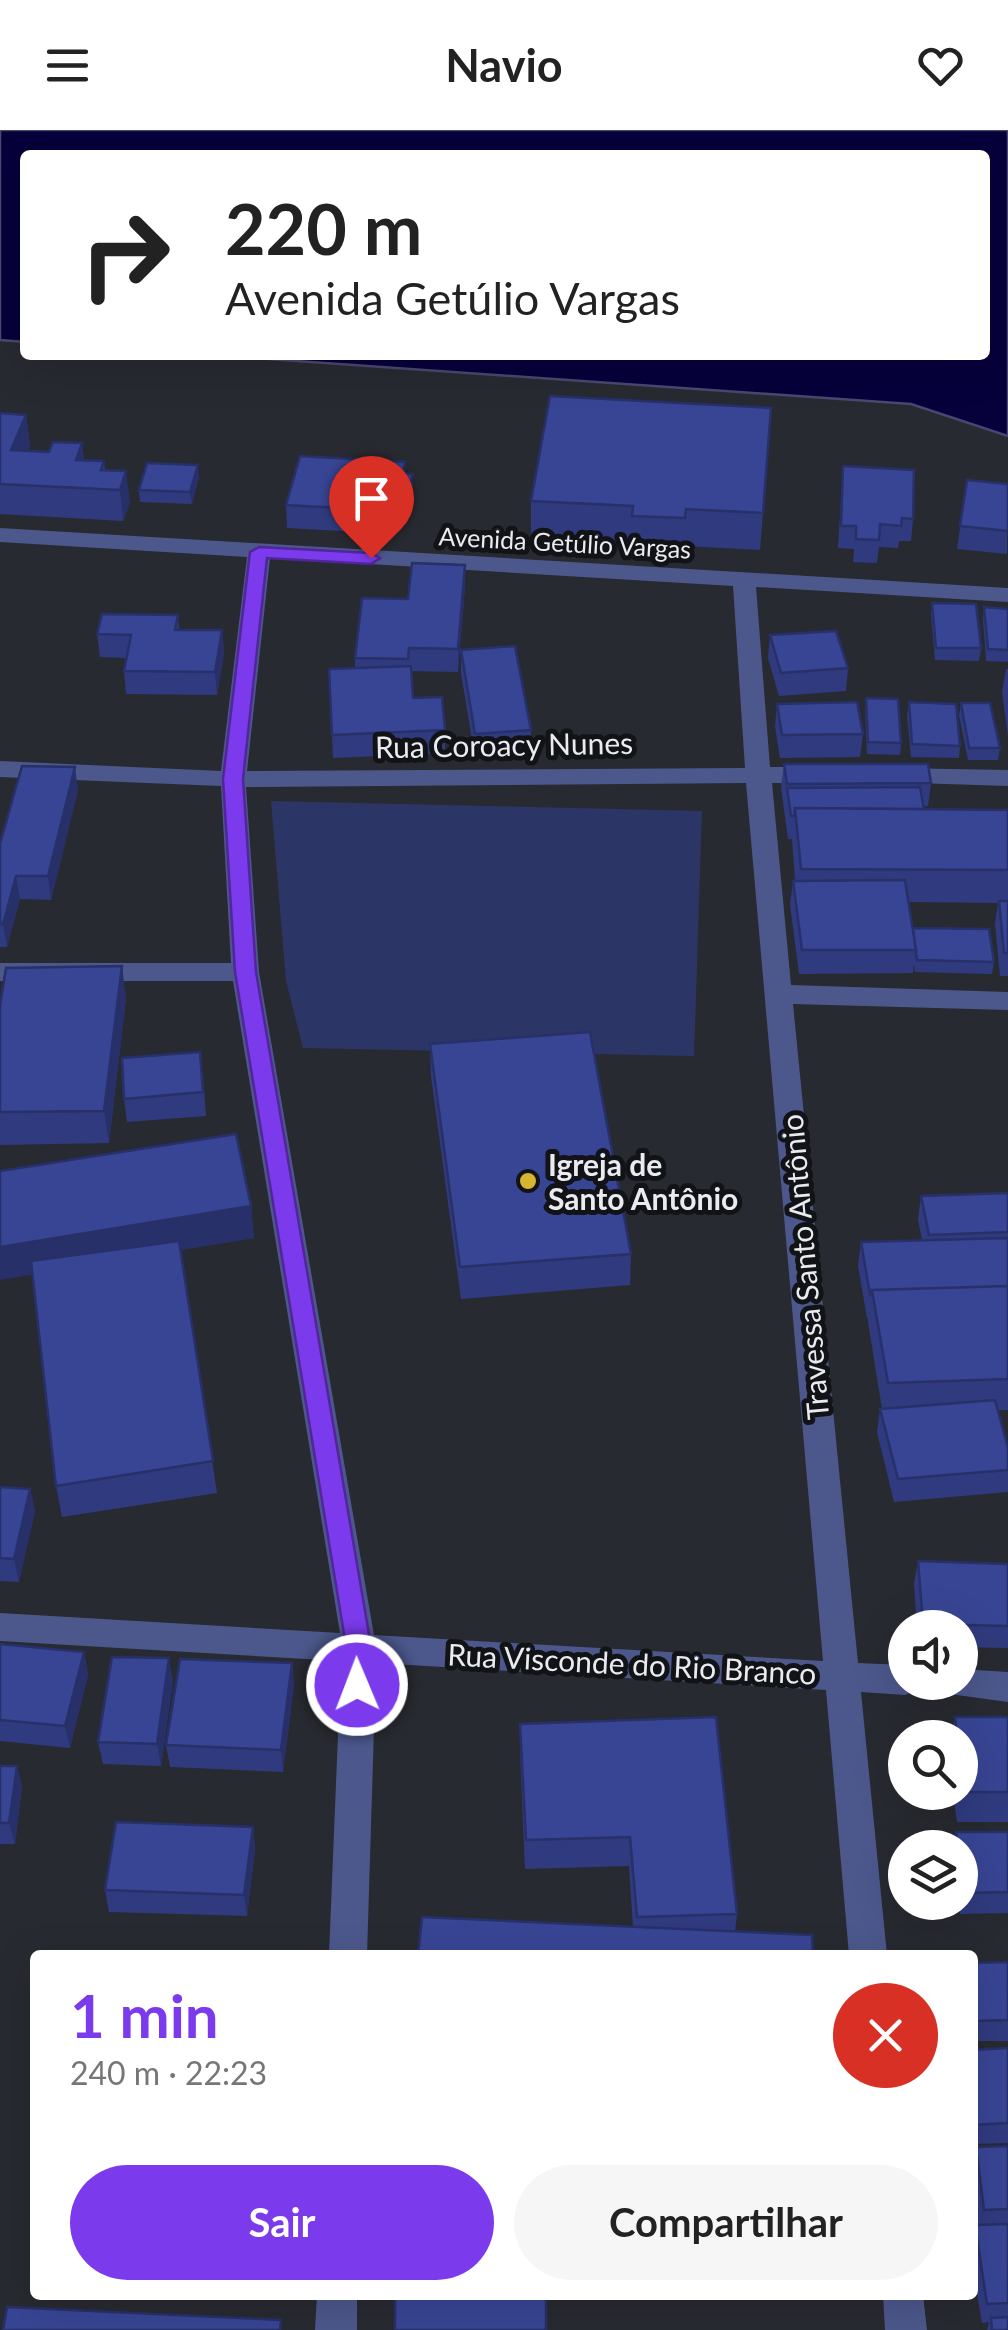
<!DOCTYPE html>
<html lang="pt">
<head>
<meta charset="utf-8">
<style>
	:root { --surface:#fff; --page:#f6f6f6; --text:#222; --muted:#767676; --accent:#7c3aed }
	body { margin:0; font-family:Lato,sans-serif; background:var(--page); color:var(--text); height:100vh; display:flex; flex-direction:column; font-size:38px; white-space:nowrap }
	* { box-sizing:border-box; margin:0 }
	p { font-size:32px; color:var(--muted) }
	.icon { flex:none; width:55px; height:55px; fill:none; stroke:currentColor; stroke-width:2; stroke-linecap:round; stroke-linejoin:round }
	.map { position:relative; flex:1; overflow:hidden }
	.side { position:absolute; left:30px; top:1820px; width:948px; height:350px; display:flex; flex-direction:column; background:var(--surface); border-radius:10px; box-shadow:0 10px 40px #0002 }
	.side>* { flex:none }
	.banner { position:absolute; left:20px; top:20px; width:970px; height:210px; border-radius:10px; box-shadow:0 10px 40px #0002; background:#fff; color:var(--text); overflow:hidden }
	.buttons { position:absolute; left:888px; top:1480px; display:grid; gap:20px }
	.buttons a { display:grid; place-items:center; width:90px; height:90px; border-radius:50%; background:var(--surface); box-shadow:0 10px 40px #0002; font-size:50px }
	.pin { position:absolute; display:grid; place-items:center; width:85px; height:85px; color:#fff; margin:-102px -42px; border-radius:50% 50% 50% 0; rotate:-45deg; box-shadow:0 0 10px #0007 }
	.pin .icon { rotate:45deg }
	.me { position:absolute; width:110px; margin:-55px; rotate:359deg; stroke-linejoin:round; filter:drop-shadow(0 0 8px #0008) }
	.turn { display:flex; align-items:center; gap:35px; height:210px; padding:0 40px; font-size:45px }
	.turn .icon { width:130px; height:130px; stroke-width:2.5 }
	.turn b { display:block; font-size:70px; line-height:85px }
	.round { display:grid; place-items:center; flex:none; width:105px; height:105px; border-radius:52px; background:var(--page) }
	.overview { display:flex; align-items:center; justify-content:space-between; height:170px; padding:0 40px }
	h1 { font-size:60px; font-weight:700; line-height:75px; color:var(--accent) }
	.action { display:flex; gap:20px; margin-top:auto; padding:20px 40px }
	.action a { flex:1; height:115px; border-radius:60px; background:var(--accent); color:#fff; font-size:40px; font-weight:700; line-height:115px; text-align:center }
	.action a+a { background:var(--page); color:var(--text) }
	header { display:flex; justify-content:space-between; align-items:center; height:130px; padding:0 40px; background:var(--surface); font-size:45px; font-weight:700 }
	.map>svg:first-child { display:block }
</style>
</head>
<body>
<header><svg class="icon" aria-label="menu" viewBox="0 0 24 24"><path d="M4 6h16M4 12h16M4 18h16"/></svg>Navio<svg class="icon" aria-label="heart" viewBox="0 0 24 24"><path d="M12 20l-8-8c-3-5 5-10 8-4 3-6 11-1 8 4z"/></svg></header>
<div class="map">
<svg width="1008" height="2200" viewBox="0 0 1008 2200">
	<rect width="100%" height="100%" fill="#282a31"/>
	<path fill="#2c3666" d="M271,671l431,10 -8,245 -391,-8 -17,-67z"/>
	<path fill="#06013a" stroke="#4a4771" stroke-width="2.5" d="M0,0h1008v306l-97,-32 -701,-49h775v-200h-960v187l-25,-2z"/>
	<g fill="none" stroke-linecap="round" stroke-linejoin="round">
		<path fill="#4c588c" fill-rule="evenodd" d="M0,398l1008,60v14l-252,-15 14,180h52l13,8 -13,8h-50l19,202 217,7v18l-215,-6 65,659 47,2v17h16l-4,8 -12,5 -44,-3 26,263h-38l-23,-265 -450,-27 -9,292h-38l12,-294 -341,-20v-28l340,20 -107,-652h-233v-18h231l-10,-177 -221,-9v-16l221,10 26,-214 -247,-15zM270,428l463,28 12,182 -498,3zM746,653l77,878 -449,-26 -115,-663 -13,-185z
			M893,638l115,2v16l-124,-4 -4,-6 4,-6z
			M960,1539l48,3v30l-73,-10 -5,-10h30z
			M317,2165h40v35h-42z
			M883,2165h40l4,35h-42z"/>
	</g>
	<path fill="#303b7f" d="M771,278l-11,142 -76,-4 -1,10 -52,-3v-9l-100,-6v-37z
		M0,283l26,2 4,30 -2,6 21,1 33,-9 2,17 20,1 1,9 25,32 -7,19 -123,-7z
		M405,332v11l8,1v22l-3,11h-10l-7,27 -106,-6 -1,-23z
		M843,336l70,53 -2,22h-12l-1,7 -19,-1 -2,16 -24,-1 1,-13 -16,-1z
		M199,347l-7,27 -52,-2 -1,-12z
		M967,350l41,4 -1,70 -50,-5z
		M465,435v22l-7,85 -47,-1 2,27 32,32v23l-112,5 -4,-89 26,-1v-10l53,-59z
		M932,473l49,45 -2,13 -44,-1 -4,-45z
		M984,477l24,2v53l-22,-1 -3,-42z
		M178,485l1,15h43l2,23 -7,42 -91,-1 -2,-23 2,-13 -26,-1 -3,-23z
		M770,505l78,33 -2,23 -67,5 -11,-38z
		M461,520l70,80v23l-56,4 -14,-84z
		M1006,539h2v67l-6,-44z
		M866,568l35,45 -1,12 -33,-1 -2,-44z
		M909,572l51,44 -1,12 -48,-1 -4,-42z
		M961,573l39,45 -2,12h-30l-9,-45z
		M777,574l86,30 -3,23 -80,1 -5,-31z
		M784,634l147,19 -3,23h-5l1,3 84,1v166h-8l-5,-52 3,-21 -89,-1 4,28 81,32 -2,12 -77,-2 -1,-8 -1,9 -114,1 -9,-70 3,-23h2l-3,-42h-4l-7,-52z
		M78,660l-27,110 -31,-1 -13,48h-7v-103z
		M126,868l-17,145 -109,2v-139z
		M430,914l201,210 -1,31 -169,14 -30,-223z
		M203,945l3,41 -79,6 -3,-23z
		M1008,1063v217h-10l10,38v44l-114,10 -17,-70 3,-23h2l-14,-87v-4h-1l-9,-52 3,-24 61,-2 -4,-21 3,-23z
		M251,1076l3,32 -74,12 37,243 -155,24 -6,-31 -23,-212z
		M0,1357l30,2 5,22 -16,71 -19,-1z
		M918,1431l90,3v84l-48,-1v-19h-43l-3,-44z
		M0,1514l84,8 4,23 -18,73 -70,-7z
		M292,1533l2,22 -11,87 -113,-5 -4,-22z
		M173,1550l-12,86 -58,-2 -5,-22z
		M955,1587h53v105h-51l-4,-30h7v-54h-10z
		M520,1594l217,190 -2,18 -102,-5 -4,-61 -104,3 -5,-115z
		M0,1636h17l5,21 -7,57h-15z
		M253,1697l2,22 -8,67 -138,-4 -4,-22z
		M956,1702h52v81l-48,1 -2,-12h2v-54h-7z
		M1008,1832v79h-36v-78z
		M1008,1918v95l-36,1v-94z
		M1008,2016v184h-21l2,-8 -7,1 -10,-58v-32l3,-8h3l-6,-45v-19l4,-14z"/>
	<path fill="#273068" d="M26,285l4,30 -14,36 -5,-31z
		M82,313l4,31 -6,16 -4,-30z
		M198,335l1,12 -7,27 -2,-12z
		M126,341l4,31 -7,19 -3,-31z
		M413,344v22l-3,11v-22z
		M399,354l1,23 -7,27 -1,-23z
		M465,435v22l-7,85v-23z
		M222,500l2,23 -7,42 -2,-23z
		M75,637l3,23 -27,110 -3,-24z
		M16,746l4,23 -13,48 -4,-23z
		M122,836l4,32 -17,145 -5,-32z
		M251,1076l3,32 -254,42v-33z
		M30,1359l5,22 -16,71 -5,-23z
		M84,1522l4,23 -18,73 -5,-22z
		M169,1528l4,22 -12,86 -4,-22z
		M292,1533l2,22 -11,87 -2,-22z
		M17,1636l5,21 -7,57 -6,-21z
		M253,1697l2,22 -8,67 -3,-21z"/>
	<path fill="#384594" stroke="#273068" stroke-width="2.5" d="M550,266l221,12 -8,105 -77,-4 -1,9 -53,-2 1,-10 -102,-5z
		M0,283l26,2 -15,35 38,2 4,-10 29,1 -6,17 28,1 -3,9 25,1 -6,19 -120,-6z
		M300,326l105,6 -2,11 10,1 -3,11 -11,-1 -7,27 -106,-6z
		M147,333l51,2 -8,27 -51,-2z
		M843,336l71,4 -1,49 -11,-1 -1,8 -21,-2 -1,16 -23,-1v-13h-15z
		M967,350l41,4v47l-48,-5z
		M412,433l53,2 -7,84 -49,-1 -1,11 -53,-1 7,-60 46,1z
		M932,473l44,1 5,44h-45z
		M984,477l24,2v41l-20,-1z
		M102,484l76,1 -3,15h47l-7,42 -91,-1 7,-36 -34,-1z
		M836,501l12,37 -67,5 -11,-38z
		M515,516l16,84 -56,4 -14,-84z
		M411,536l2,32 29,-1 3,33 -113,5 -3,-66z
		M866,568l32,1 3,44 -33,-1z
		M857,572l6,32 -81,1 -5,-31z
		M909,572l47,2 4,42 -48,-2z
		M961,573h29l10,45h-31z
		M784,634h144l3,19 -144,1z
		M22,636l53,1 -27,109h-32l-13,48h-3v-80z
		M920,657l4,22 -129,-1 -1,8h-3l-4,-28z
		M795,678l213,2v60l-207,-1z
		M905,750l11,70h-114l-9,-69z
		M999,771h9v52h-4z
		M913,798l76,1 5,33 -77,-2z
		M122,836l-18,145 -104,1v-106l6,-38z
		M590,902l41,222 -171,13 -30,-223z
		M200,922l3,40 -79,7 -2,-41z
		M236,1004l15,72 -251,41v-76z
		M1008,1063v39l-79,3 -8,-39z
		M1008,1108v48l-136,4v5h-2l-9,-53z
		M179,1111l34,220 -157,25 -25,-225z
		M1008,1156v93l-120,4 -16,-93z
		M995,1270l13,48v22l-110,9 -18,-70z
		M0,1357l30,2 -16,70 -14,-1z
		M918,1431l90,3v62l-85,-2z
		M0,1514l84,8 -19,74 -65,-6z
		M112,1527l57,1 -12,86 -59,-2z
		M180,1529l112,4 -11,87 -115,-5z
		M716,1587l21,197 -100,3 -7,-80 -104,3 -6,-116z
		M955,1587h53v75h-45l-3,-29v-25h-3z
		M0,1636h17l-8,57h-9z
		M116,1692l137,5 -9,68 -139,-5z
		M956,1702h52v60l-43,1 -5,-45h-2z
		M422,1787l390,18 1,20h-395z
		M1008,1832v58l-36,1v-58z
		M1008,1918v75l-36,2v-75z
		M1008,2016v63l-24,1 -8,-63z
		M1008,2094v79l-21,1 -12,-79z
		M395,2165h151v35h-151z
		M7,2177l274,13 -1,10h-277z
		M1008,2187v13h-16l-1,-12z"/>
	<path fill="#7c3aed" stroke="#51269a" stroke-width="2.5" d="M259,417l112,6 9,5 -9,6 -104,-6 -24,221 13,193 115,674 -4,47h-19l-2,-47 -111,-674 -12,-193 27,-227z"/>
	<circle fill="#d8b434" stroke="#121316" stroke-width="4" cx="528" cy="1051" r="10"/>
	<g text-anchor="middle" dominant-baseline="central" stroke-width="10" stroke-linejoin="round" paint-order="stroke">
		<g font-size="25" fill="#eaebf0" stroke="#121316">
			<text transform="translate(565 412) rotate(3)">Avenida Getúlio Vargas</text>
		</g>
		<g font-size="30" fill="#eaebf0" stroke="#121316">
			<text transform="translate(504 614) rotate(-1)">Rua Coroacy Nunes</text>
			<text transform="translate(804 1137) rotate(-95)">Travessa Santo Antônio</text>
			<text transform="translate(632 1533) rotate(3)">Rua Visconde do Rio Branco</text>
		</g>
		<g font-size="30" font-weight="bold" fill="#eaebf0" stroke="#121316" text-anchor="start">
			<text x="548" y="1034">Igreja de<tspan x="548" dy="34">Santo Antônio</tspan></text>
		</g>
	</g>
</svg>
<div class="buttons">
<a><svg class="icon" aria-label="sound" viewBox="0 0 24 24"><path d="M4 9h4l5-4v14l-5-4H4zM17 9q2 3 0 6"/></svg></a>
<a><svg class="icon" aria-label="search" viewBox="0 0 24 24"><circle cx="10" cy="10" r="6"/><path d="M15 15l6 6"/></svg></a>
<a><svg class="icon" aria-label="layers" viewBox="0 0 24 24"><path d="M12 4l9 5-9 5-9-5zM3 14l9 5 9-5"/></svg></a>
</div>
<div class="pin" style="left:371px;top:428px;background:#d93025"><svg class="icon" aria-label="arrive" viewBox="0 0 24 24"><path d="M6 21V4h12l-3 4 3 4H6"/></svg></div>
<svg class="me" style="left:357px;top:1555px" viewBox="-20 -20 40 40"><circle r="17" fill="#7c3aed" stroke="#fff" stroke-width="3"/><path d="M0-11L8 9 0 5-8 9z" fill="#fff"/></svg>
<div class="banner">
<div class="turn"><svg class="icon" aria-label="right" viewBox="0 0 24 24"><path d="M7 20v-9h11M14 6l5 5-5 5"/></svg><div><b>220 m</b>Avenida Getúlio Vargas</div></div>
</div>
<section class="side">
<div class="overview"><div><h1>1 min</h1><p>240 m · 22:23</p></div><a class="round" style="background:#d93025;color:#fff"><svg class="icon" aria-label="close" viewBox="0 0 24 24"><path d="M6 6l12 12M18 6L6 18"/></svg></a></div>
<div class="action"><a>Sair</a><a>Compartilhar</a></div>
</section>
</div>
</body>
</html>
